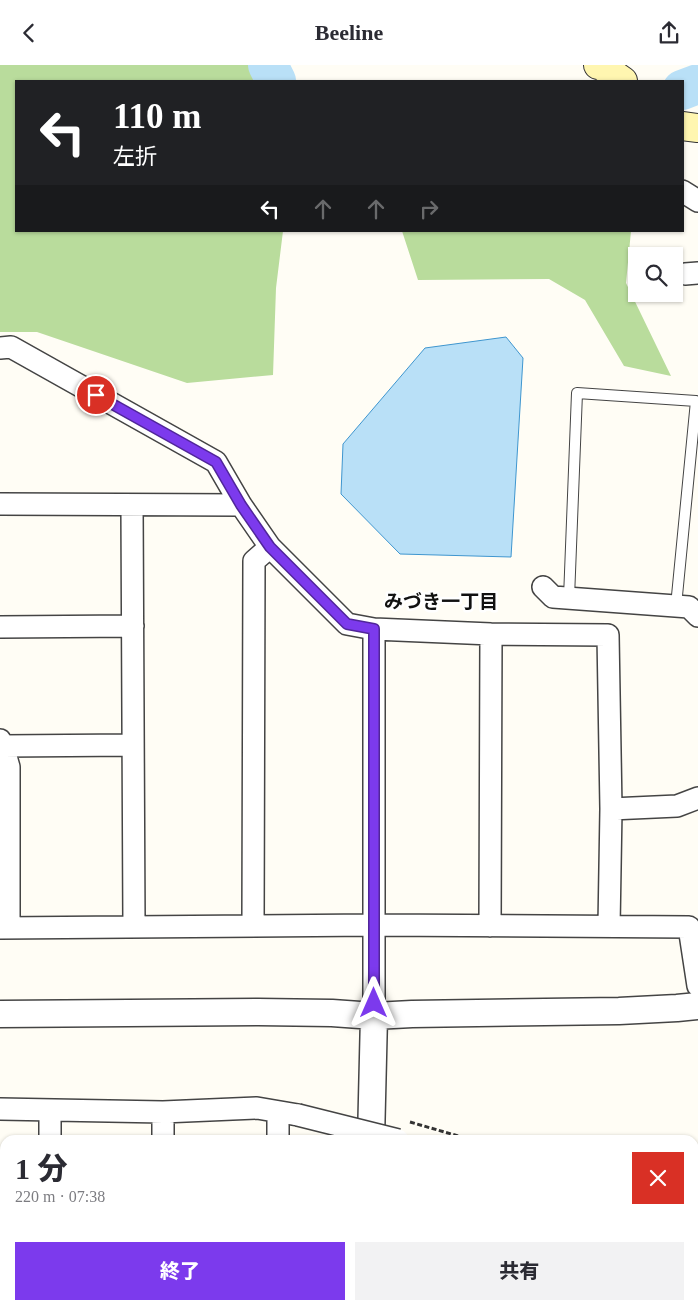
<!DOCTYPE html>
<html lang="ja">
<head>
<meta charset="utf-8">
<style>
	:root { --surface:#fff; --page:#f2f2f3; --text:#2b2b33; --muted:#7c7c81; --accent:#7c3aed }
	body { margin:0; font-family:"Times New Roman","Noto Sans JP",serif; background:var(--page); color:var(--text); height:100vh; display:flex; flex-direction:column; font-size:19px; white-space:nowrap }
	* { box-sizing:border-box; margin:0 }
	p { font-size:16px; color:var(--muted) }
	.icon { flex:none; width:28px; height:28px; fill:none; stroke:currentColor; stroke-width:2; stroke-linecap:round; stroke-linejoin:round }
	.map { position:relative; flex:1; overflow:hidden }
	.side { position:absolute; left:0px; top:1070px; width:699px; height:175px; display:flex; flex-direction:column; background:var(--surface); border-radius:15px 15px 0 0; box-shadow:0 1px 4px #0004 }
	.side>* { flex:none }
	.banner { position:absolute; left:15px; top:15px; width:669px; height:152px; border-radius:0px; box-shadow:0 1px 4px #0004; background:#202124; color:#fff; overflow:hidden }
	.controls { position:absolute; left:628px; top:182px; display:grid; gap:10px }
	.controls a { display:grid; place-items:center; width:55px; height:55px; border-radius:0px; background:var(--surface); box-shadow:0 1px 4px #0004; font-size:25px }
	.pin { position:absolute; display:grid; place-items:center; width:42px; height:42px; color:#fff; margin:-21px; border:2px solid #fff; border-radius:50%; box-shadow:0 1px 5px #0007 }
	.me { position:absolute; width:55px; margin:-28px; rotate:0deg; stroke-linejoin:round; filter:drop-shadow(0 0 4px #0008) }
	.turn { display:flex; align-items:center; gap:18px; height:105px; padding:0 15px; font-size:22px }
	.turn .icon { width:65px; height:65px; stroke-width:2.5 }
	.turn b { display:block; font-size:35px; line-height:42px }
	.lanes { display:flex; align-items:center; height:48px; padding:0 15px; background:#0003; justify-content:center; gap:25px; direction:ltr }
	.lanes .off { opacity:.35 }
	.round { display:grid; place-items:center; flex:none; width:52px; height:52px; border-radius:0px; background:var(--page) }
	.headline { display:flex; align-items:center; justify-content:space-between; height:85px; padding:0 15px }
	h1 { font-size:30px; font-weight:800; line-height:38px }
	.primary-button { display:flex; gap:10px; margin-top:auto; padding:10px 15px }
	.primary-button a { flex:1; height:58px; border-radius:0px; background:var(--accent); color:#fff; font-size:20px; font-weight:800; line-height:58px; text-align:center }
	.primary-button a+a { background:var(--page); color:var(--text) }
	header { display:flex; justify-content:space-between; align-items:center; height:65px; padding:0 15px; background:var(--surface); font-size:22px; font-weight:800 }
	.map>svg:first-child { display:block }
</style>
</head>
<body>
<header><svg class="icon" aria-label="back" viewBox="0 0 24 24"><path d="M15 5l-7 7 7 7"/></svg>Beeline<svg class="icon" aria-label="share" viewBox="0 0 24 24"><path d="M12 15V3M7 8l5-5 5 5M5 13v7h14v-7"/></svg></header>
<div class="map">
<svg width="698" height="1245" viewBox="0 0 698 1245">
	<rect width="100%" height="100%" fill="#fffdf5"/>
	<path fill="#b9dc9c" d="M0,0h252l10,16h-246v150h267l-7,57 -3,87 -86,8 -150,-51h-37z
		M402,166h229l-5,52 45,93 -47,-10 -39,-66 -36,-21 -131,1z"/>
	<path fill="#b9e0f7" stroke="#3f96cf" d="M506,272l17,21 -12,199 -111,-3 -59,-60 2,-50 82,-96z"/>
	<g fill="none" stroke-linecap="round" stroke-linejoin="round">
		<path stroke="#b9e0f7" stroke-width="40" d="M268,0l8,16
			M682,25l16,-6"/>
		<g stroke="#444" stroke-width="12">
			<path id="service" d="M569,533l8,-205 119,8 -20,205"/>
		</g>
		<g stroke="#444" stroke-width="24">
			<path id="minor" d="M682,126l16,10
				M685,209l13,-1
				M0,283l11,-1 205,115 25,43 29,42 77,77 27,5 117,5 117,1 3,174 -2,117
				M0,439l241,1
				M132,440l2,422
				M543,522l10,10 136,10 9,9
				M0,562l133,-1
				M0,675l3,6 6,21v161
				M3,681l130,-1
				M611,744l66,-3 21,-8
				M253,861l1,-365 16,-14
				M490,861l1,-292
				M0,863l374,-3 315,2 9,59
				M374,951v-387
				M0,1044l163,3 94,-4 41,7
				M163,1047v28
				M50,1075v-30
				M278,1075v-27
				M694,1092h4
				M163,1240v5
				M50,1245v-5
				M276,1245v-5
				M471,1245v-5
				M611,1245v-5"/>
		</g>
		<g stroke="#444" stroke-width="29">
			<path id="tertiary" d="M0,949l258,-2 74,1 42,3 38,-2 207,-3 58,-3 21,-2
				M371,1075l3,-124
				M369,1240v5"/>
		</g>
		<g stroke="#333" stroke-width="30">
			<path id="secondary" d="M598,0l4,1 21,15
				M682,61l16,2"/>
		</g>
		<path stroke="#333" stroke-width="3" stroke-dasharray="5 2.5" stroke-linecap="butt" d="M410,1057l62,18"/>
		<use href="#service" stroke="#fff" stroke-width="10"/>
		<use href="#minor" stroke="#fff" stroke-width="21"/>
		<use href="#tertiary" stroke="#fff" stroke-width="26"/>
		<use href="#secondary" stroke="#fff6b0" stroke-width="28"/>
		<g stroke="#444" stroke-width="24" stroke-linecap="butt">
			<path id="minor-bridge" d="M298,1050l100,25"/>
		</g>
		<use href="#minor-bridge" stroke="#fff" stroke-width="21"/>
	</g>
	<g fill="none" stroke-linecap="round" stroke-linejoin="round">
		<g stroke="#51269a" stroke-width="12">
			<path id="route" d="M96,330l120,67 25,43 29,42 77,77 27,5v374"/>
		</g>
		<use href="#route" stroke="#7c3aed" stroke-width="9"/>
	</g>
	<g text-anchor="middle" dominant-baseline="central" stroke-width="5" stroke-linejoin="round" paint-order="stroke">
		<g font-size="19" font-weight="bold" fill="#111" stroke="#fff">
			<text x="441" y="536">みづき一丁目</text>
		</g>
	</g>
</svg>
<div class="controls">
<a><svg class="icon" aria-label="search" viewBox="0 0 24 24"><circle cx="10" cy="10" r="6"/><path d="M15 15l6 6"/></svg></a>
</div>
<div class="pin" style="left:96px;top:330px;background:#d93025"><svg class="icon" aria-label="arrive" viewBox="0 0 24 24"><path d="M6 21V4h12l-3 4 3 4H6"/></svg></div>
<svg class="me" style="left:374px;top:938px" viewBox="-20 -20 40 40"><path d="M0-17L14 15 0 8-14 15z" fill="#7c3aed" stroke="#fff" stroke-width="4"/></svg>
<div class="banner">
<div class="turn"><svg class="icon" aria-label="left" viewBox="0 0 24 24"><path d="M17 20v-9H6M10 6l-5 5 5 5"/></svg><div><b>110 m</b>左折</div></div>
<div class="lanes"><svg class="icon" aria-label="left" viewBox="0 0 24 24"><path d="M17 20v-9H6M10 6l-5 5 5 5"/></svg><svg class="icon off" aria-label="ahead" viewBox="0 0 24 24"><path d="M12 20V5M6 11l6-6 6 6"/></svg><svg class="icon off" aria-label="ahead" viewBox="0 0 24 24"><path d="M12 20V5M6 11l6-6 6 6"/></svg><svg class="icon off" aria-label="right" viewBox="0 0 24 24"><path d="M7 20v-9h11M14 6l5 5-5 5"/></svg></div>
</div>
<section class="side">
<div class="headline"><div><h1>1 分</h1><p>220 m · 07:38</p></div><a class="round" style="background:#d93025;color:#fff"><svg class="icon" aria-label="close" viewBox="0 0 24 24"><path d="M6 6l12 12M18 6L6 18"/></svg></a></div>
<div class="primary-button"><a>終了</a><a>共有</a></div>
</section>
</div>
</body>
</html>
